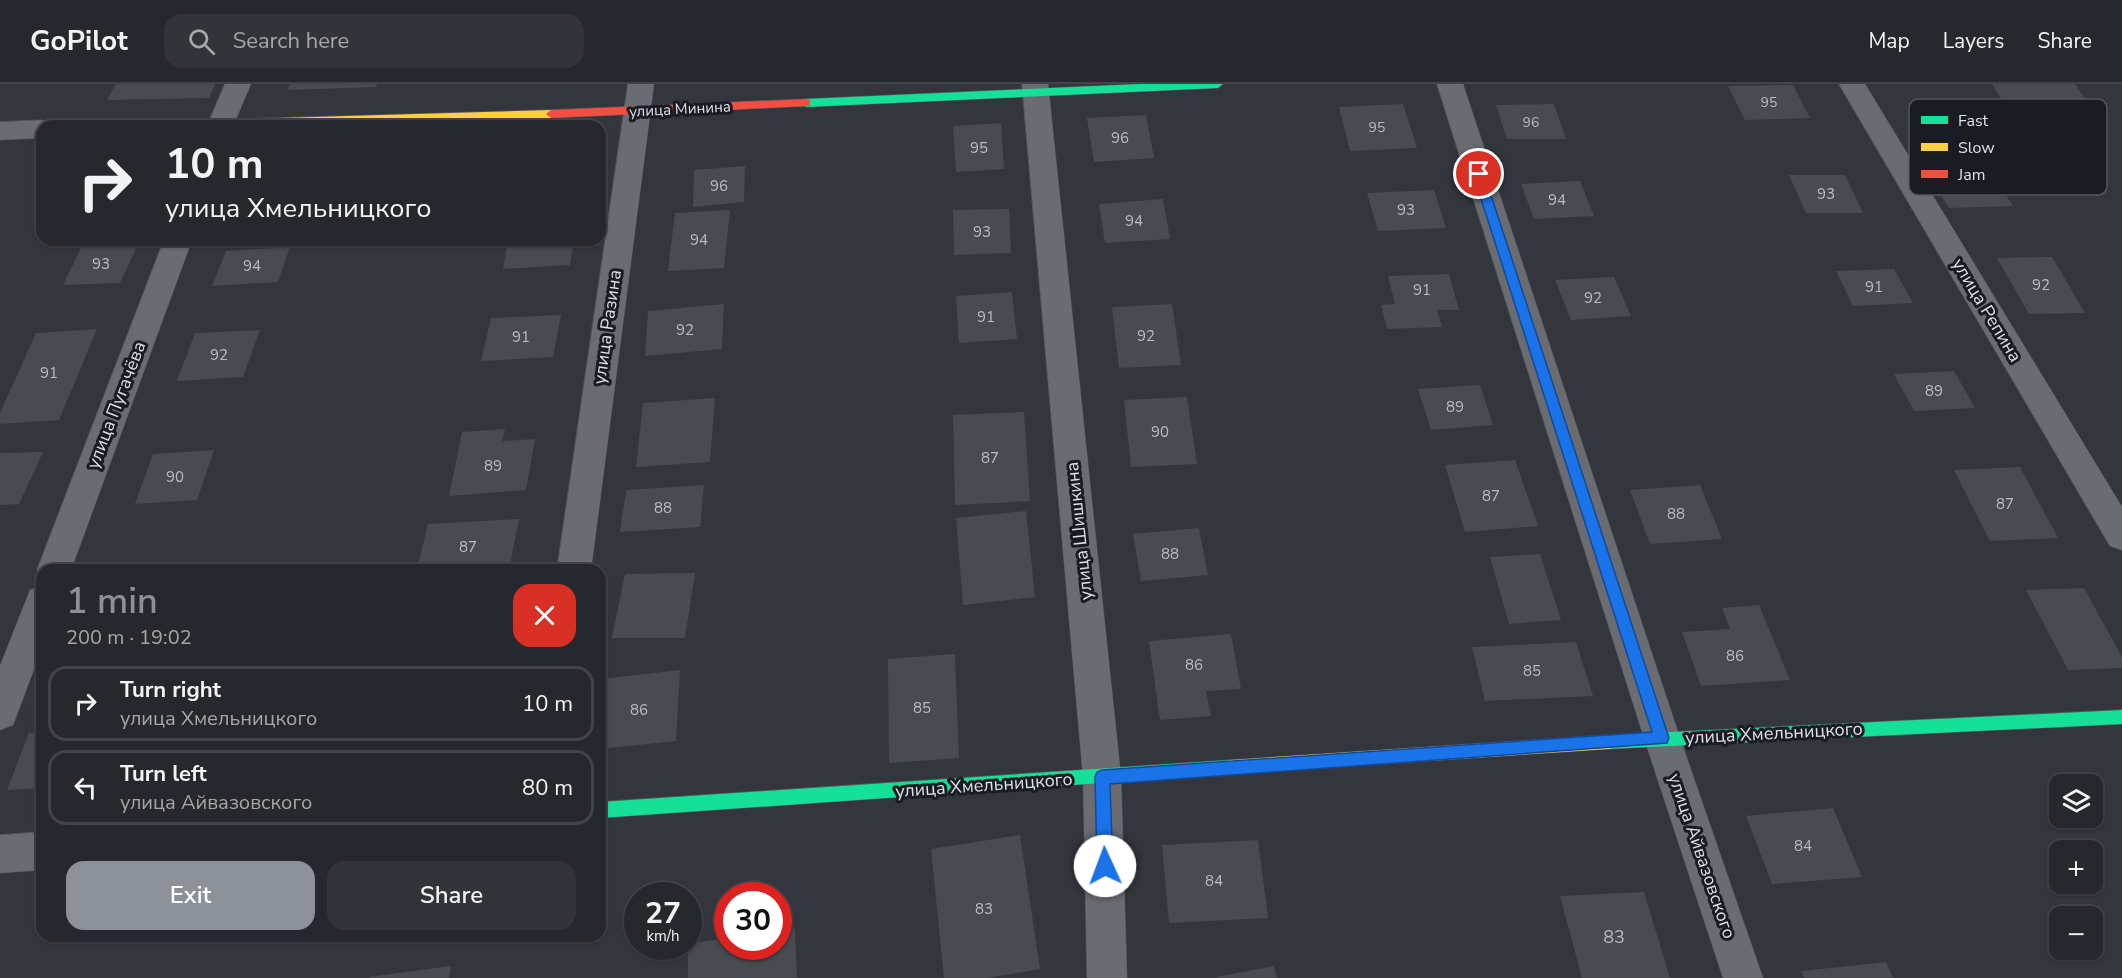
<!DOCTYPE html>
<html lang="en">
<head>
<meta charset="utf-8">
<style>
	:root { --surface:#27282e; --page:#33343a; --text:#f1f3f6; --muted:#a4a6aa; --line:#43444a; --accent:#8c9099 }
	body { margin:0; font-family:"Nunito Sans",sans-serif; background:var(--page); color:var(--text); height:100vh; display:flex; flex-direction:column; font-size:22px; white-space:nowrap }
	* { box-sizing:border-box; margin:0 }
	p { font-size:20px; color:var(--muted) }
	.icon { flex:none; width:33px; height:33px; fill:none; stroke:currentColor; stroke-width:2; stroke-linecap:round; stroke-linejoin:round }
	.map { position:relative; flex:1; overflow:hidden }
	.side { position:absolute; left:36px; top:480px; width:570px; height:378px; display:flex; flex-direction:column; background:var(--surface); border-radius:18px; box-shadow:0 2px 4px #0004,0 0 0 2px var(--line) }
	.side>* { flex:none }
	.guide { position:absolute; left:36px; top:36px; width:570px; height:126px; border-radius:18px; box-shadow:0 2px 4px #0004,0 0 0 2px var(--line); background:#27282e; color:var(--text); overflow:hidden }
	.buttons { position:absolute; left:2049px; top:690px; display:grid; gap:12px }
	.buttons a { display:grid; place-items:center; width:54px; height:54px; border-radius:12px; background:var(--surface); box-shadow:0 2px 4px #0004,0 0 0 2px var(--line); font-size:30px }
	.speed { position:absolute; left:624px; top:798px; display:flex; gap:12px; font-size:30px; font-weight:700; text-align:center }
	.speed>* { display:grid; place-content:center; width:78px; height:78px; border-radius:50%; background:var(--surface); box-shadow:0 2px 4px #0004,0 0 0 2px var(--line); line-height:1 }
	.speed small { font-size:15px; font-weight:400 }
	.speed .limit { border:9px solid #d22; background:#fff; color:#111 }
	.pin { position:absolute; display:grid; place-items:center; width:51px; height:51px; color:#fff; margin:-26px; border:3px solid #fff; border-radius:50%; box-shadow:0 2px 6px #0007 }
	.me { position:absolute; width:66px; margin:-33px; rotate:358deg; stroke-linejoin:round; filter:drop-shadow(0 0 4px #0008) }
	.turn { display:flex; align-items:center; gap:21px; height:126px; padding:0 30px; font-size:27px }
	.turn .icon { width:78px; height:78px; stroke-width:2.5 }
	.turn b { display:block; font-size:42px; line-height:51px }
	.round { display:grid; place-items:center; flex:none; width:63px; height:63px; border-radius:18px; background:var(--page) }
	.overview { display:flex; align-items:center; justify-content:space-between; height:102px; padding:0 30px }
	h1 { font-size:36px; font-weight:600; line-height:45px; color:var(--accent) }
	.cta { display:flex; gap:12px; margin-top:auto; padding:12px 30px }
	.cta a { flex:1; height:69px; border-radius:18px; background:var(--accent); color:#fff; font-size:24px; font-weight:600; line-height:69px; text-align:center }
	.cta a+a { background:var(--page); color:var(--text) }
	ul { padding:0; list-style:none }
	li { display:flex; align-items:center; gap:18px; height:75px; margin:0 12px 9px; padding:0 18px; border:3px solid var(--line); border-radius:18px }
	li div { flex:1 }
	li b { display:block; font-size:22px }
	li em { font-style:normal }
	header { display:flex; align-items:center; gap:36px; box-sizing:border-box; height:84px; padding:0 30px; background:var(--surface); border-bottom:2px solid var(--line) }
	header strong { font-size:28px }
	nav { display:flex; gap:33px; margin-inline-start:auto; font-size:21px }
	.search { width:420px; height:54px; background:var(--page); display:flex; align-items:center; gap:15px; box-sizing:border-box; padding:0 21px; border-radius:18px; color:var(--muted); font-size:22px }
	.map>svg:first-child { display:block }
</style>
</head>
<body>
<header>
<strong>GoPilot</strong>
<div class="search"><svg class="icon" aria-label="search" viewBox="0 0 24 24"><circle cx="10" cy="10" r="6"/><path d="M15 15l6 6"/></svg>Search here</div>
<nav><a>Map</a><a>Layers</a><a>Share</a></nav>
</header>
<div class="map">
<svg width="2122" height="894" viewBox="0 0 2122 894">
	<rect width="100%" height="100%" fill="#34363d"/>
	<path fill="#494b51" d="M116,0h99l-6,14 -102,2z
		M290,0h87l-1,3 -89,3z
		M1992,0h83l22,33h-85z
		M1793,1l17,33 -65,2 -17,-34z
		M1403,20l14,44 -67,3 -11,-44z
		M1554,20l12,35h-59l-11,-34z
		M1146,31l8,43 -60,4 -7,-44z
		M1001,39l3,46 -48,3 -3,-46z
		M1984,77l29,45 -64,2 -27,-44z
		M745,82l-1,36 -51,5 1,-37z
		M1789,91h56l18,38h-57z
		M1580,97l14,35 -60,3 -13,-35z
		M1434,106l12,38 -68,3 -11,-38z
		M1163,115l7,40 -65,4 -6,-39z
		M1009,125l2,44 -57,2 -1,-45z
		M730,126l-6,58 -56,3 7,-58z
		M508,156h66l-4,25 -67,4z
		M138,160l-18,39 -57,2 19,-39z
		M290,163l-12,35 -66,4 14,-35z
		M2052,173l33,56 -56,1 -32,-56z
		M1894,185l19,34 -60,3 -17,-35z
		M1449,190l10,36h-22l5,17 -55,2 -6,-24 14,-1 -7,-28z
		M1614,193l17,39 -60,4 -16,-40z
		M1012,208l5,47 -58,4 -3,-47z
		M724,220l-2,45 -77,7 3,-45z
		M1172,220l9,61 -62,3 -7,-61z
		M561,231l-8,42 -72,4 10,-43z
		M97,245l-38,91 -59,4v-11l36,-80z
		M260,246l-17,47 -66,4 18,-48z
		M1954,287l21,37 -61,3 -20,-37z
		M1480,301l13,40 -62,5 -13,-41z
		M1187,313l10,67 -66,3 -7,-67z
		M715,314l-5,64 -74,5 7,-64z
		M1024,328l6,89 -75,4 -2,-90z
		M505,345l-3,12 33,-2 -9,51 -77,6 13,-64z
		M214,366l-17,50 -62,4 18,-50z
		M43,368l-24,52 -19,1v-52z
		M1515,376l23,66 -73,6 -20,-67z
		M2020,383l38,71 -68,3 -36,-71z
		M704,401l-4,42 -80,5 6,-42z
		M1700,401l22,54 -72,5 -20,-54z
		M1026,427l9,86 -72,8 -7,-87z
		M519,435l-10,51h-92l11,-46z
		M1199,444l9,47 -67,6 -8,-47z
		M1540,470l21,66 -52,4 -19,-67z
		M695,489l-10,65h-73l13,-64z
		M2084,504l38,69v11l-54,2 -42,-80z
		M1759,521l31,75 -89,6 -19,-54 48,-3 -8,-21z
		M1231,550l10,55 -35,2 5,25 -51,4 -11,-79z
		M1576,558l17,54 -108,5 -13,-54z
		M955,570l4,104 -70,5 -1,-104z
		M680,586l-4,71 -76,8v-70z
		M42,648v56l-35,2 22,-57z
		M1833,724l29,69 -90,7 -26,-68z
		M1020,751l20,134 -53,9h-43l-13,-129z
		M1258,756l10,78 -99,5 -7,-78z
		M1644,808l26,86h-88l-22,-82z
		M795,844l2,50h-109v-34l40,-6v8h50v-15z
		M1886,878l7,16h-89l-3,-7z
		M451,882l-2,12h-80v-1z
		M1274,882l3,12h-60l-1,-1z"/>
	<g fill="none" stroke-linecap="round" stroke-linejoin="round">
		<g stroke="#53555b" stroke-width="1">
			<path id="street" d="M225,0h26l-18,42h-26z
				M628,0h26l-63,486h-34z
				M1022,0h26l73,693 6,201h-40l-4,-201z
				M1437,0h26l217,654 83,240h-40l-79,-240z
				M1839,0h26l257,423v43l-12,-4z
				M42,36l9,3 2,3h-11v12l-42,2v-18z
				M164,156h28l-121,330h-29v10l-5,-10z
				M42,502v62l-29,77 -13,5v-64l30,-76z
				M42,748v38l-42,3v-38z"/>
		</g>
		<g stroke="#53555b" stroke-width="1">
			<path id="fast" d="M1141,0h82l-5,4 -412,19 -5,-4 5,-4z
				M2122,626v14l-513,25 -5,-2 -2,-5 2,-5 5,-2z
				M1230,676l5,2 3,5 -3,5 -5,2 -630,44v-16z"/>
		</g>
		<g stroke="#53555b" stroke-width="1">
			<path id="slow" d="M551,26l5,4 -5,4 -283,8h-132l5,-4z
				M1609,651l5,2 2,5 -2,5 -5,2 -379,25 -5,-2 -3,-5 3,-5 5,-2z"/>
		</g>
		<g stroke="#53555b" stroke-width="1">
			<path id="jam" d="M806,15l4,1v6l-259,12 -5,-4 5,-4z"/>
		</g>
		<use href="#street" fill="#6b6c72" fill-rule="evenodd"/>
		<use href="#fast" fill="#16e098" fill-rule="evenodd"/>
		<use href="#slow" fill="#ffcf43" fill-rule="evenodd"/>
		<use href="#jam" fill="#f24e42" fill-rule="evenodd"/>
	</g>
	<path fill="#1a73e8" stroke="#114b97" stroke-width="1.5" d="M1479,86l5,4 185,564 -2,5 -557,41 3,82 -3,6 -5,2 -6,-2 -2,-6 -2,-89 2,-5 5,-2 550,-38 -179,-558z"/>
	<g text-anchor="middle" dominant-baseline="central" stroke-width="6" stroke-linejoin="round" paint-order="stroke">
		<g font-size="14" fill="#b9bcc3">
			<text x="1769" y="18">95</text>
			<text x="1531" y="38">96</text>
			<text x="1377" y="43">95</text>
		</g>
		<g font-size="15" fill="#dee1e9" stroke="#1a1c22">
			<text transform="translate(680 25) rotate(-3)">улица Минина</text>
		</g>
		<g font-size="15" fill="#b9bcc3">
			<text x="1120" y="54">96</text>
			<text x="979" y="64">95</text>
			<text x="719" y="102">96</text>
			<text x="1826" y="110">93</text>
			<text x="1557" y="116">94</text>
			<text x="1406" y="126">93</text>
			<text x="1134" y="137">94</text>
			<text x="982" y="148">93</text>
			<text x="699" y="156">94</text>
			<text x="101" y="180">93</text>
			<text x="252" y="182">94</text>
			<text x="2041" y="201">92</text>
			<text x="1874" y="203">91</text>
			<text x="1422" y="206">91</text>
			<text x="1593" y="214">92</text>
			<text x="986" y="233">91</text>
			<text x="685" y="246">92</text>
			<text x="1146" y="252">92</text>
			<text x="521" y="253">91</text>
			<text x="219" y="271">92</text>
			<text x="49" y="289">91</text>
			<text x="1934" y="307">89</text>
			<text x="1455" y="323">89</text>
			<text x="1160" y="348">90</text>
			<text x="990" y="374">87</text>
			<text x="493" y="382">89</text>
			<text x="175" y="393">90</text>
			<text x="1491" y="412">87</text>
			<text x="2005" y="420">87</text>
			<text x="663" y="424">88</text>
			<text x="1676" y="430">88</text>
			<text x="468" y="463">87</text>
			<text x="1170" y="470">88</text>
			<text x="1735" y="572">86</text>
			<text x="1194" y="581">86</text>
			<text x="1532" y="587">85</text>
			<text x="922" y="624">85</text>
			<text x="639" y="626">86</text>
			<text x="1803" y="762">84</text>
			<text x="1214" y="797">84</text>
			<text x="984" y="825">83</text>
		</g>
		<g font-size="18" fill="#dee1e9" stroke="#1a1c22">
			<text transform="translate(1987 226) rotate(59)">улица Репина</text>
			<text transform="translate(607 243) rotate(-82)">улица Разина</text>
			<text transform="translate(116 321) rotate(-69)">улица Пугачёва</text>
			<text transform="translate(1079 447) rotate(-96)">улица Шишкина</text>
			<text transform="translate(1774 649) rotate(-3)">улица Хмельницкого</text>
			<text transform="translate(984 701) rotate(-4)">улица Хмельницкого</text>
			<text transform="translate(1702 772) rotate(71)">улица Айвазовского</text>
		</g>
		<g font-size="18" fill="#b9bcc3">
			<text x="1614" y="853">83</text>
		</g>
	</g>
	<rect x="1909" y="15" width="198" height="96" rx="9" fill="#1a1c22" stroke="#55575e" stroke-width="1.5"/>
	<rect x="1921" y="32" width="27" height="8" fill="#16e098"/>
	<rect x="1921" y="59" width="27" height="8" fill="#ffcf43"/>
	<rect x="1921" y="86" width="27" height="8" fill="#f24e42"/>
	<g font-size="16" fill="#dee1e9">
		<text x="1958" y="42">Fast</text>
		<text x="1958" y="69">Slow</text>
		<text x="1958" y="96">Jam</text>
	</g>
</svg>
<div class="buttons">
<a><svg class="icon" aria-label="layers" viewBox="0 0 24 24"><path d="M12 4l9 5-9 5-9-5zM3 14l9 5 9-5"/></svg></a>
<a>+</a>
<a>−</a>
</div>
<div class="speed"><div>27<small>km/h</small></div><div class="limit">30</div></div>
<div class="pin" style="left:1479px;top:90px;background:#d93025"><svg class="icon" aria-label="arrive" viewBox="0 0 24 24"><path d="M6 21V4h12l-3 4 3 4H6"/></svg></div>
<svg class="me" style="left:1105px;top:782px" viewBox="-20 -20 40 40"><circle r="19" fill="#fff"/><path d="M0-13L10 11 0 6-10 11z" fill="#1a73e8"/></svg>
<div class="guide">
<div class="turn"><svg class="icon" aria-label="right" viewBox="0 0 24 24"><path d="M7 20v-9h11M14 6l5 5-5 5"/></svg><div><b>10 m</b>улица Хмельницкого</div></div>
</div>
<section class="side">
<div class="overview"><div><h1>1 min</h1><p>200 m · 19:02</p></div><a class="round" style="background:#d93025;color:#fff"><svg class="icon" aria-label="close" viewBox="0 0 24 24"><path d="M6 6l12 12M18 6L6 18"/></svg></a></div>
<ul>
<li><svg class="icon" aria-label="right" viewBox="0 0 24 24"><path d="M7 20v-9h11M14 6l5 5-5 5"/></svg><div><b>Turn right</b><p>улица Хмельницкого</p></div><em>10 m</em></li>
<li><svg class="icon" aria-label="left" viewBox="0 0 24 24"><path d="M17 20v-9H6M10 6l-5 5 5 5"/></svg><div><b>Turn left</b><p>улица Айвазовского</p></div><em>80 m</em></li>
</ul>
<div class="cta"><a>Exit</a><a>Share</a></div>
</section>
</div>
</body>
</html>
